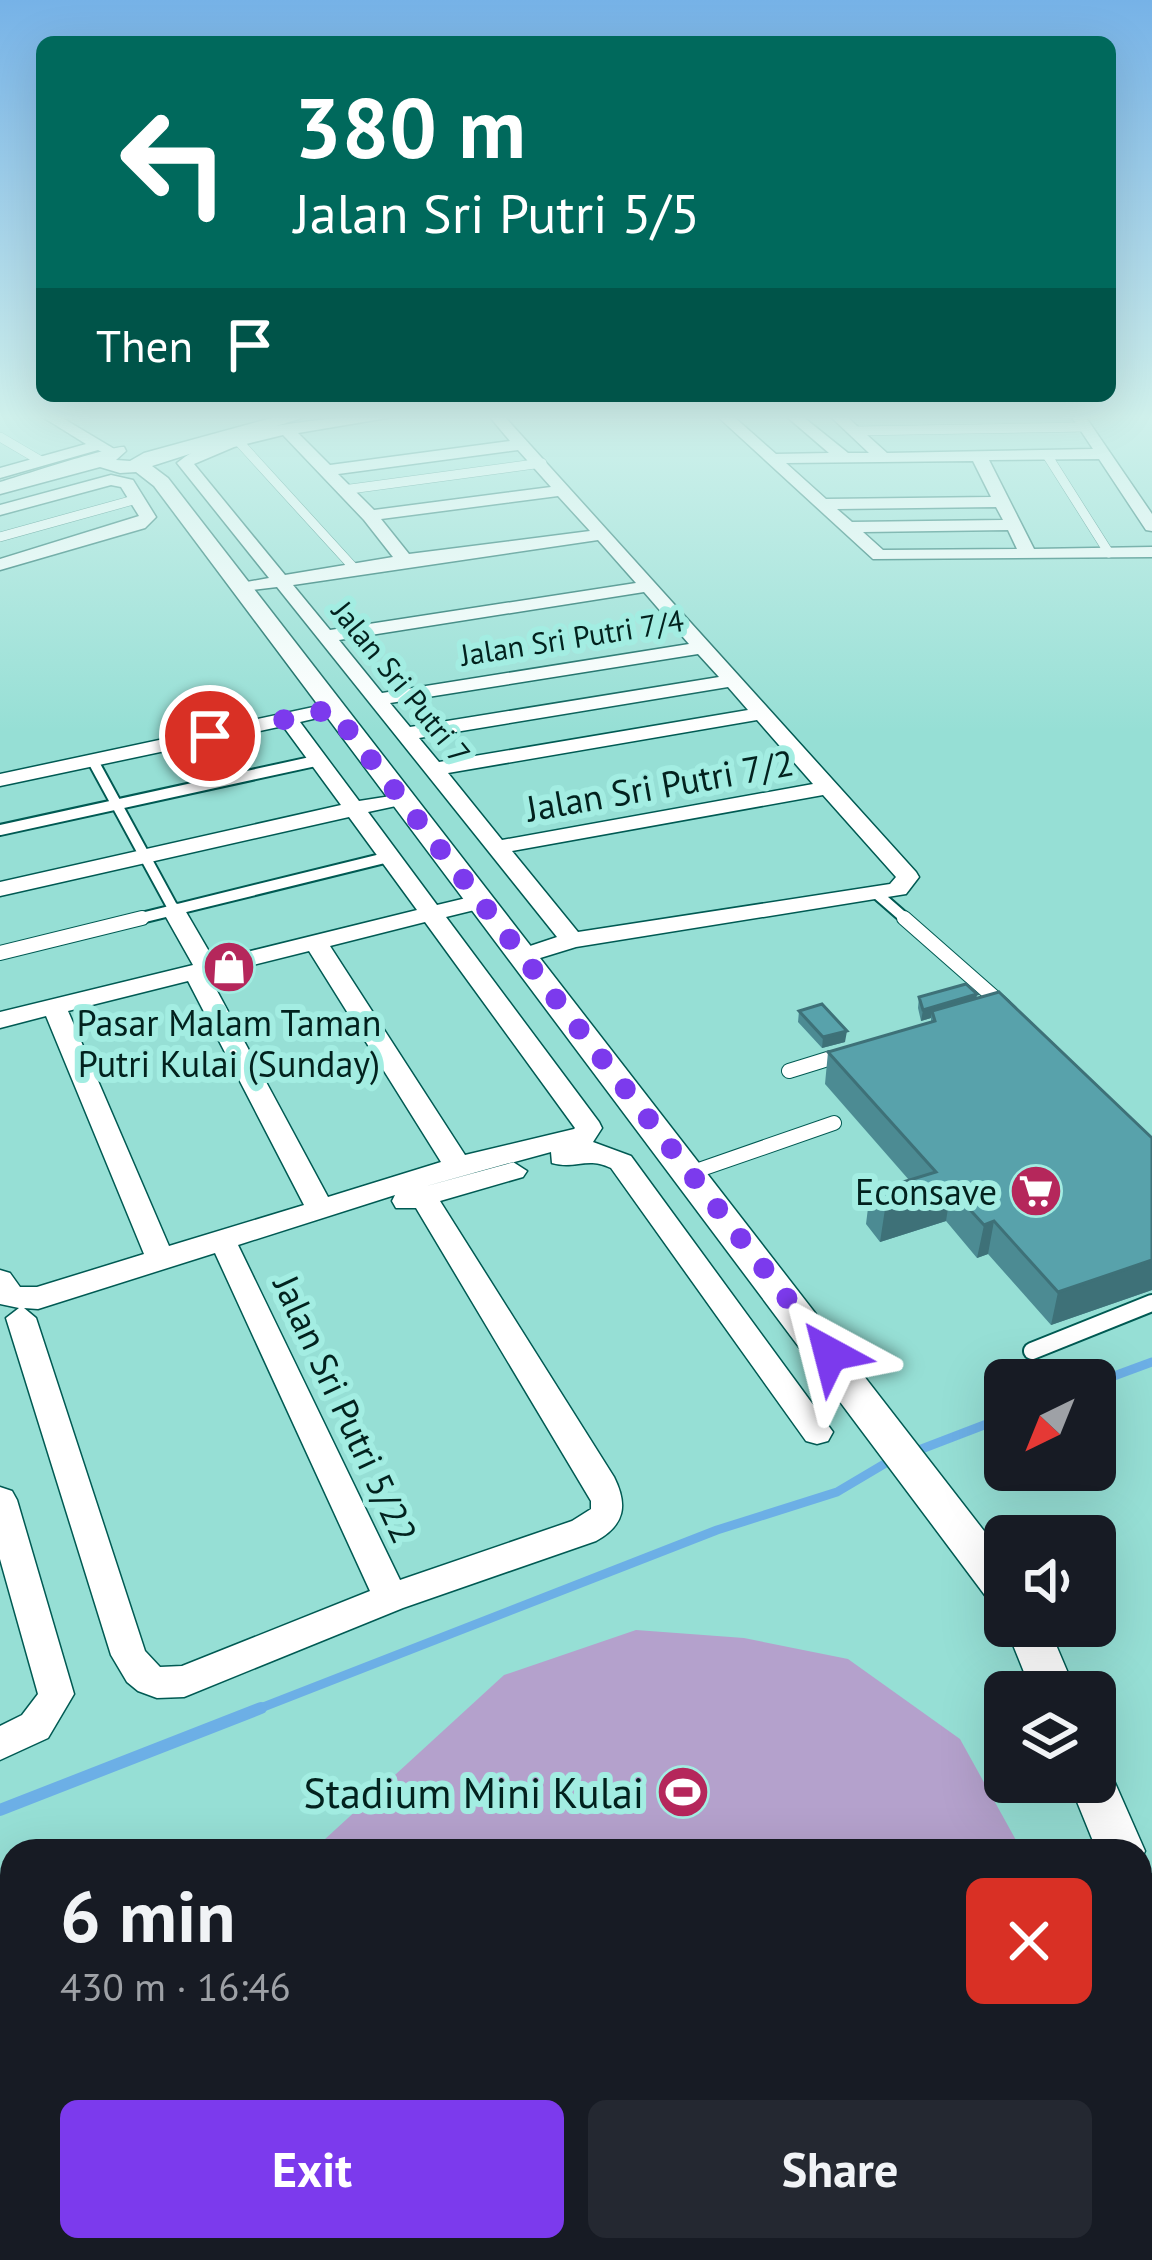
<!DOCTYPE html>
<html lang="en">
<head>
<meta charset="utf-8">
<style>
	:root { --surface:#171b24; --page:#242831; --text:#f1f3f6; --muted:#9ea1a6; --accent:#7c3aed }
	body { margin:0; font-family:"PT Sans",sans-serif; background:var(--page); color:var(--text); height:100vh; display:flex; flex-direction:column; font-size:45px; white-space:nowrap }
	* { box-sizing:border-box; margin:0 }
	p { font-size:39px; color:var(--muted) }
	.icon { flex:none; width:66px; height:66px; fill:none; stroke:currentColor; stroke-width:2; stroke-linecap:round; stroke-linejoin:round }
	.map { position:relative; flex:1; overflow:hidden }
	.sheet { position:absolute; left:0px; top:1839px; width:1152px; height:423px; display:flex; flex-direction:column; background:var(--surface); border-radius:36px 36px 0 0; box-shadow:0 12px 48px #0002 }
	.sheet>* { flex:none }
	.guide { position:absolute; left:36px; top:36px; width:1080px; height:366px; border-radius:18px; box-shadow:0 12px 48px #0002; background:#00695c; color:#fff; overflow:hidden }
	.needle { width:78px; rotate:223deg }
	.buttons { position:absolute; left:984px; top:1359px; display:grid; gap:24px }
	.buttons a { display:grid; place-items:center; width:132px; height:132px; border-radius:18px; background:var(--surface); box-shadow:0 12px 48px #0002; font-size:60px }
	.pin { position:absolute; display:grid; place-items:center; width:102px; height:102px; color:#fff; margin:-51px; border:6px solid #fff; border-radius:50%; box-shadow:0 3px 12px #0007 }
	.me { position:absolute; width:132px; margin:-66px; rotate:322deg; stroke-linejoin:round; filter:drop-shadow(0 0 9px #0008) }
	.turn { display:flex; align-items:center; gap:42px; height:252px; padding:0 60px; font-size:54px }
	.turn .icon { width:156px; height:156px; stroke-width:2.5 }
	.turn b { display:block; font-size:84px; line-height:102px }
	.then { display:flex; align-items:center; height:114px; padding:0 60px; background:#0003; gap:24px; font-size:45px }
	.round { display:grid; place-items:center; flex:none; width:126px; height:126px; border-radius:18px; background:var(--page) }
	.summary { display:flex; align-items:center; justify-content:space-between; height:204px; padding:0 60px }
	h1 { font-size:72px; font-weight:800; line-height:90px }
	.primary-button { display:flex; gap:24px; margin-top:auto; padding:24px 60px }
	.primary-button a { flex:1; height:138px; border-radius:18px; background:var(--accent); color:#fff; font-size:48px; font-weight:800; line-height:138px; text-align:center }
	.primary-button a+a { background:var(--page); color:var(--text) }
	.map>svg:first-child { display:block }
</style>
</head>
<body>
<div class="map">
<svg width="1152" height="2260" viewBox="0 0 1152 2260">
	<rect width="100%" height="100%" fill="#96dfd5"/>
	<path fill="#b4a1cc" d="M636,1630l108,8 104,21 112,80 62,112h-710l192,-176z
		M24,2250h1062l5,4 -4,6h-1066z"/>
	<g fill="none" stroke-linecap="round" stroke-linejoin="round">
		<path stroke="#6cafe6" stroke-width="9" d="M1095,1383l57,-21
			M911,1453l94,-36
			M253,1711l464,-181 120,-38 54,-32"/>
		<path stroke="#6cafe6" stroke-width="12" d="M0,1810l261,-102"/>
		<g stroke="#005a53" stroke-width="10">
			<path id="service-far3" d="M854,431l232,-4
				M0,437l41,24
				M240,443l114,125
				M1047,455l62,98
				M343,490l199,-27
				M0,537l137,-38"/>
		</g>
		<g stroke="#005a53" stroke-width="14">
			<path id="service-far2" d="M93,761l81,149
				M0,830l320,-70
				M877,894l31,27
				M129,921l264,-65"/>
		</g>
		<g stroke="#005a53" stroke-width="16">
			<path id="service-far1" d="M904,918l100,88
				M0,953l142,-35
				M789,1071l42,-13
				M690,1173l144,-50"/>
		</g>
		<g stroke="#005a53" stroke-width="20">
			<path id="service" d="M1032,1351l120,-48"/>
		</g>
		<g stroke="#005a53" stroke-width="3">
			<path id="minor" d="M41,416h18l57,34 -8,5 -10,-5 -98,28v-10l86,-24z
				M356,416h43l-101,17 32,32 180,-24 -21,-25h15l412,456 3,5 -13,17 -330,53 -52,16 -9,-2 -3,-5 3,-5 42,-14 -280,-350 -41,5v-8l33,-6 -92,-115c45,-37 123,-40 179,-47zM283,435l81,85 29,37 -108,18 -91,-111 40,-17zM518,450l33,37 -177,23 -36,-36zM558,496l32,35 -181,23 -28,-35zM598,540l38,43 -306,47 -37,-45zM644,592l45,52 -307,49 -43,-53zM698,654l21,23 -309,50 -20,-24zM728,687l20,23 -309,52 -20,-24zM757,720l56,64 -311,56 -54,-67zM823,795l73,82 -6,7 -312,48 -66,-81z
				M717,416h16l43,38 53,-1 -43,-37h16l46,37h21l-39,-37h16l41,37 206,-4 -22,-33h14l67,98v17l-6,-1 -47,-71 -110,1 45,89 118,-2v10l-279,2zM973,461l18,36 -165,2 -40,-36zM996,507l7,13 -151,2 -15,-13zM1008,530l9,19 -134,1 -20,-18z
				M111,475l22,5 23,37 -11,11 -145,42v-11l139,-43 -18,-29 -10,-2 -111,30v-10z
				M332,703l7,2v8l-39,9 59,79 51,-8v10l-42,9 69,93 46,-11 8,2 4,5 -4,5 -45,11 153,205 3,6 -9,14 38,14 202,276 -5,9 -11,3 -11,-3 -195,-273c-25,-12 -35,2 -59,-5l-1,-11 -128,35 90,-25 14,9 -4,6 -83,24 174,276c14,28 11,48 -18,64l-193,67 -219,89 -27,1 -19,-7 -11,-9 -16,-27 -105,-337 13,-10 -19,-4v-34l10,3 10,14h17l107,-33 -98,-238 -46,12v-16l193,-47 -31,-55 12,-7 8,2 32,55 203,-50 -68,-93 -349,79v-14l341,-77 -58,-79 -283,60v-12zM425,922l150,206 -1,1 -109,26 -135,-209zM309,951l132,211 -113,35 -119,-221zM188,981l116,224 -135,41 -101,-235zM395,1195l-3,6 4,7h20l175,293v8l-19,12 -172,59 -162,-335zM215,1253l155,338 -188,75 -22,1 -15,-16 -109,-333 -12,-10 14,1z
				M0,1487l12,4 5,9 57,194 -26,44 -48,22v-34l22,-11 16,-21 -38,-135z"/>
		</g>
		<g stroke="#005a53" stroke-width="3">
			<path id="tertiary" d="M279,416h29l-156,50 16,12 837,1080v50l-15,-6 -836,-1116 -18,-14 -16,1 -20,-6 -100,27v-12c21,-6 111,-36 124,-35l2,4 -10,9 14,1 14,-8z
				M1005,1625l43,1 28,66h-44z
				M1095,1762l13,5 37,84 -5,11v-11h-43l-28,-69h26z
				M1140,1870l12,5v69l-12,-5z"/>
		</g>
		<use href="#service-far3" stroke="#fff" stroke-width="9"/>
		<use href="#service-far2" stroke="#fff" stroke-width="10"/>
		<use href="#service-far1" stroke="#fff" stroke-width="14"/>
		<use href="#service" stroke="#fff" stroke-width="16"/>
		<use href="#minor" fill="#fff" fill-rule="evenodd"/>
		<use href="#tertiary" fill="#fff" fill-rule="evenodd"/>
	</g>
	<path fill="#4c8b93" d="M977,994l-1,5 176,139v152l-101,35 -63,-71 -11,4 -31,-37 -66,21 -14,-18 4,-32 39,-12 -84,-96 3,-32 103,-30v-4l-10,3 -3,-13 1,-11z
		M799,1011l46,31 -23,6 -24,-26z"/>
	<path fill="#3e7178" d="M977,994l-2,11 -43,6 -1,7 -10,3 2,-11z
		M847,1031l-2,11 -23,6 1,-11z
		M951,1189l-5,32 -66,21 5,-33z
		M994,1221l-6,33 -11,4 7,-33z
		M1152,1260v30l-101,35 7,-33z
		M952,2250h15l-7,10h-15z"/>
	<path fill="#58a2ab" stroke="#3e7178" stroke-width="3" d="M966,984l11,10 -54,16 -4,-13z
		M999,992l153,146v122l-94,32 -64,-71 -10,4 -33,-36 -66,20 -15,-17 66,-20 -108,-120 107,-31 -3,-10z
		M822,1004l25,27 -24,6 -24,-26z
		M841,2250h111l-7,10h-112z"/>
	<linearGradient id="sky" x2="0" y2="1"><stop stop-color="#76b2e7"/><stop offset="0.57" stop-color="#d0f1ec"/><stop offset="1" stop-color="#d0f1ec" stop-opacity="0"/></linearGradient>
	<rect width="1152" height="732" fill="url(#sky)"/>
	<g fill="none" stroke-linecap="round" stroke-linejoin="round">
		<path stroke="#7c3aed" stroke-width="21" stroke-dasharray="0 37.8" d="M210,736l122,-27 498,645"/>
	</g>
	<defs>
		<g id="shop-disc" transform="scale(2.7)"><circle r="9.5" fill="#b5275b" stroke="#a3ede2"/><path d="M-5-2.5h2.3a2.7 3.5 0 0 1 5.4 0H5L5.5 6h-11ZM-1.5-2.5h3a1.5 2.3 0 0 0-3 0Z" fill="#fff"/></g>
		<g id="supermarket-disc" transform="scale(2.7)"><circle r="9.5" fill="#b5275b" stroke="#a3ede2"/><path d="M-6-5.5h2.5l.6 2H6L4.5 2H-2.5L-4.4-4H-6ZM-1.5 3.2a1.3 1.3 0 1 0 .1 0ZM3 3.2a1.3 1.3 0 1 0 .1 0Z" fill="#fff"/></g>
		<g id="stadium-disc" transform="scale(2.7)"><circle r="9.5" fill="#b5275b" stroke="#a3ede2"/><path d="M0-5a6.5 5 0 1 0 0 10a6.5 5 0 1 0 0-10ZM-3.5-1.8h7v3.6h-7Z" fill="#fff"/></g>
	</defs>
	<g fill-rule="evenodd">
		<use href="#shop-disc" x="229" y="967"/>
		<use href="#supermarket-disc" x="1036" y="1191"/>
		<use href="#stadium-disc" x="683" y="1792"/>
	</g>
	<g text-anchor="middle" dominant-baseline="central" stroke-width="12" stroke-linejoin="round" paint-order="stroke">
		<g font-size="30" fill="#02221e" stroke="#a3ede2">
			<text transform="translate(572 637) rotate(-9)">Jalan Sri Putri 7/4</text>
			<text transform="translate(402 682) rotate(51)">Jalan Sri Putri 7</text>
		</g>
		<g font-size="36" fill="#02221e" stroke="#a3ede2">
			<text transform="translate(660 785) rotate(-10)">Jalan Sri Putri 7/2</text>
			<text transform="translate(346 1409) rotate(65)">Jalan Sri Putri 5/22</text>
		</g>
		<g font-size="36" fill="#02221e" stroke="#a3ede2">
			<text x="229" y="1022">Pasar Malam Taman<tspan x="229" dy="41">Putri Kulai (Sunday)</tspan></text>
			<text x="997" y="1191" text-anchor="end">Econsave</text>
		</g>
		<g font-size="42" fill="#02221e" stroke="#a3ede2" text-anchor="end">
			<text x="644" y="1792">Stadium Mini Kulai</text>
		</g>
	</g>
</svg>
<div class="buttons">
<a><svg class="needle" viewBox="-14 -14 28 28"><path d="M0-13l5 13h-10z" fill="#e53935"/><path d="M0 13l5-13h-10z" fill="#9ea1a6"/></svg></a>
<a><svg class="icon" aria-label="sound" viewBox="0 0 24 24"><path d="M4 9h4l5-4v14l-5-4H4zM17 9q2 3 0 6"/></svg></a>
<a><svg class="icon" aria-label="layers" viewBox="0 0 24 24"><path d="M12 4l9 5-9 5-9-5zM3 14l9 5 9-5"/></svg></a>
</div>
<div class="pin" style="left:210px;top:736px;background:#d93025"><svg class="icon" aria-label="arrive" viewBox="0 0 24 24"><path d="M6 21V4h12l-3 4 3 4H6"/></svg></div>
<svg class="me" style="left:830px;top:1354px" viewBox="-20 -20 40 40"><path d="M0-17L14 15 0 8-14 15z" fill="#7c3aed" stroke="#fff" stroke-width="4"/></svg>
<div class="guide">
<div class="turn"><svg class="icon" aria-label="left" viewBox="0 0 24 24"><path d="M17 20v-9H6M10 6l-5 5 5 5"/></svg><div><b>380 m</b>Jalan Sri Putri 5/5</div></div>
<div class="then">Then<svg class="icon" aria-label="arrive" viewBox="0 0 24 24"><path d="M6 21V4h12l-3 4 3 4H6"/></svg></div>
</div>
<section class="sheet">
<div class="summary"><div><h1>6 min</h1><p>430 m · 16:46</p></div><a class="round" style="background:#d93025;color:#fff"><svg class="icon" aria-label="close" viewBox="0 0 24 24"><path d="M6 6l12 12M18 6L6 18"/></svg></a></div>
<div class="primary-button"><a>Exit</a><a>Share</a></div>
</section>
</div>
</body>
</html>
